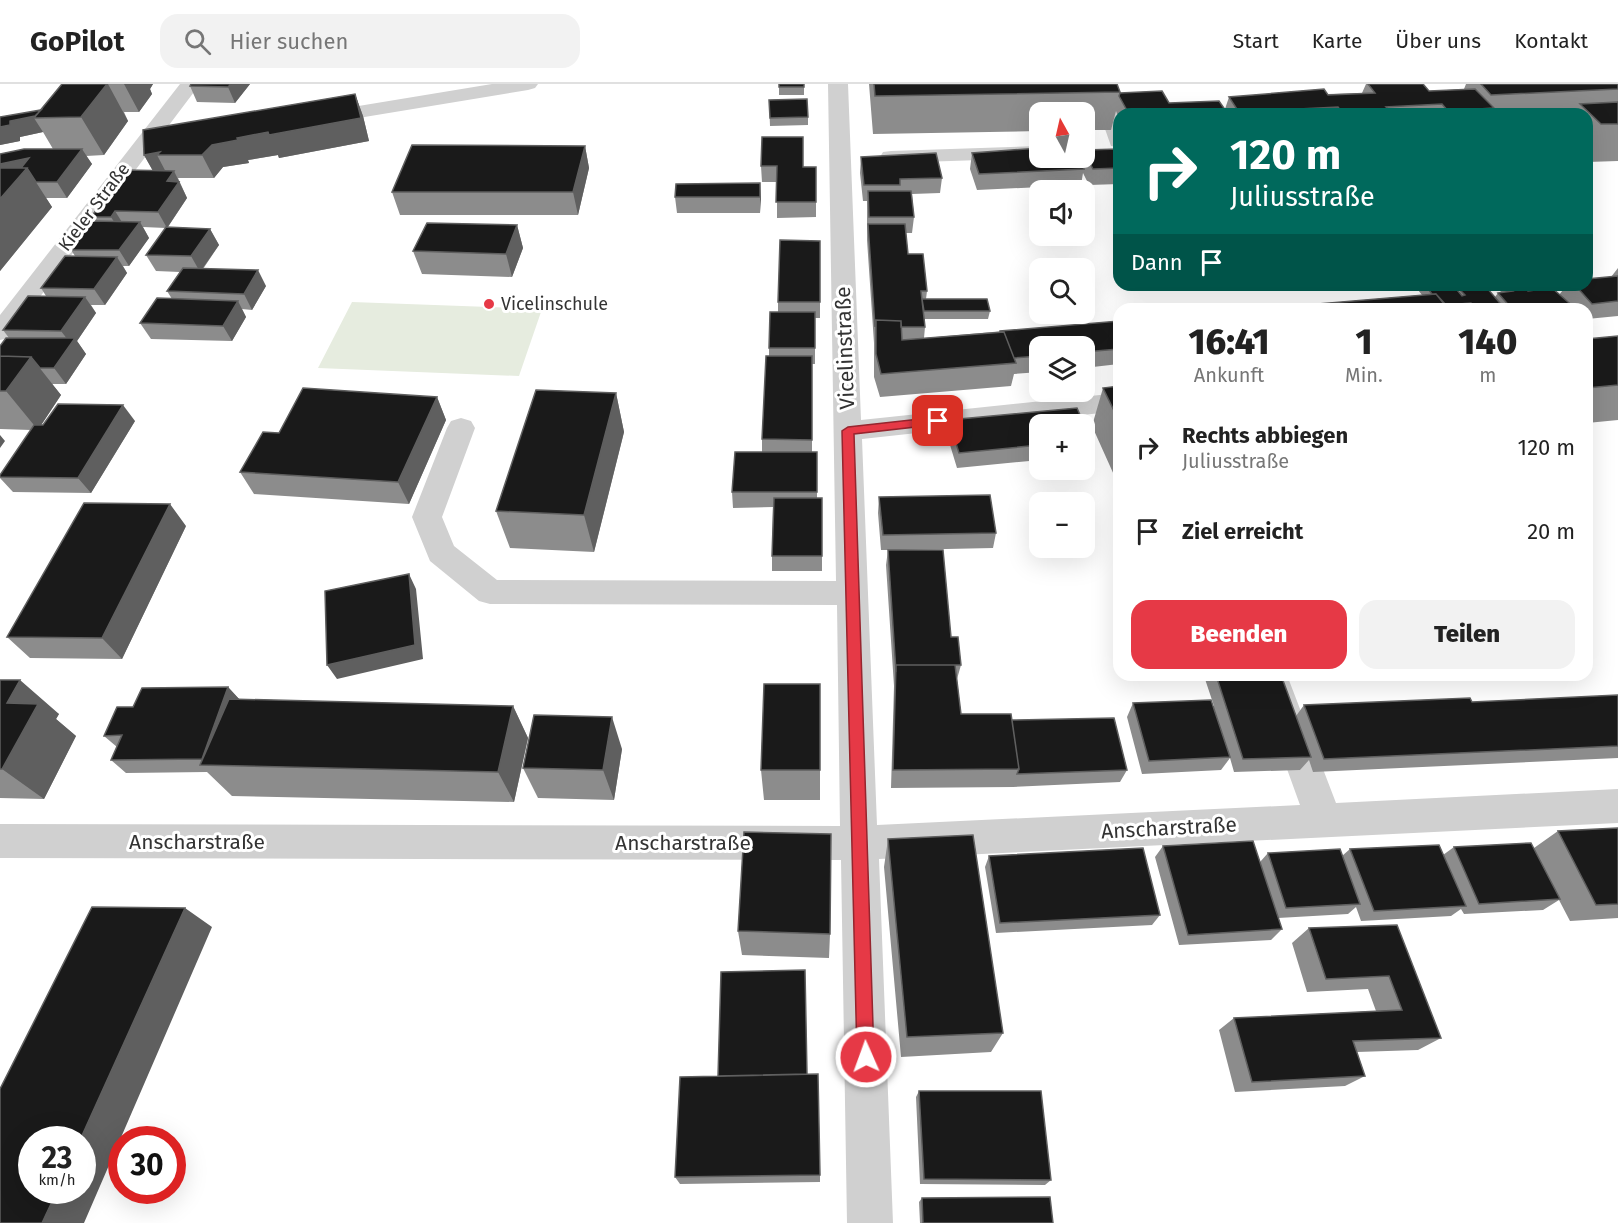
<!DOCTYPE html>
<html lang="de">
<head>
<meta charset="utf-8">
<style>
	:root { --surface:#fff; --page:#f2f2f2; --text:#222; --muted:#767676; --line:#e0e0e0; --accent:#e63946 }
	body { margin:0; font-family:"Fira Sans",sans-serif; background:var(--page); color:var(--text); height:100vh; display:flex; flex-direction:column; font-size:22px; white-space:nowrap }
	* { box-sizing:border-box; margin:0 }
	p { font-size:20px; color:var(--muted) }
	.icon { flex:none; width:33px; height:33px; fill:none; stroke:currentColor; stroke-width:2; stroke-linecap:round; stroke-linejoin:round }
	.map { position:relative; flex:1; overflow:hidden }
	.drawer { position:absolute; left:1113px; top:219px; width:480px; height:378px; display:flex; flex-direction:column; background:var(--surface); border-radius:18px; box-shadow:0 6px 24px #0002 }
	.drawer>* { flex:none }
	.top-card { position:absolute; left:1113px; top:24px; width:480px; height:183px; border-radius:18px; box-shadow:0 6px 24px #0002; background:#00695c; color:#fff; overflow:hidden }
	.needle { width:39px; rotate:352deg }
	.controls { position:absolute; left:1029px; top:18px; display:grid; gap:12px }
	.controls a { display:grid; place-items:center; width:66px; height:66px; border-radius:12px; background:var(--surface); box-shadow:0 6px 24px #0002; font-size:30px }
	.speed { position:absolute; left:18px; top:1042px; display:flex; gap:12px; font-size:30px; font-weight:700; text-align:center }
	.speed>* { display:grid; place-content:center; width:78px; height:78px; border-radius:50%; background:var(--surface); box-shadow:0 6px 24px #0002; line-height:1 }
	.speed small { font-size:15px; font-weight:400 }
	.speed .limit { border:9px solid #d22; background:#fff; color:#111 }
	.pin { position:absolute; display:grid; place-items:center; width:51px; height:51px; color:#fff; margin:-26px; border-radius:12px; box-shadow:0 3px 9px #0006 }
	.me { position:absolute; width:66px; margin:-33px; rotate:358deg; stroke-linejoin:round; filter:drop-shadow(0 0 4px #0008) }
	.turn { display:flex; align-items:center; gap:21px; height:126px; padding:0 18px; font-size:27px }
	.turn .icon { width:78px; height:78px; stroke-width:2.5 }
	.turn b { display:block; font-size:42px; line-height:51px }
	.then { display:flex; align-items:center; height:57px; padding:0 18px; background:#0003; gap:12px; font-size:22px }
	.eta { display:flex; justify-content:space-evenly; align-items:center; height:102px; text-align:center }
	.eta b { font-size:36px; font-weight:800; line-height:42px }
	.primary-button { display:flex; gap:12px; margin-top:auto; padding:12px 18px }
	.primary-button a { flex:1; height:69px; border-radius:18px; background:var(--accent); color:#fff; font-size:24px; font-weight:800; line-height:69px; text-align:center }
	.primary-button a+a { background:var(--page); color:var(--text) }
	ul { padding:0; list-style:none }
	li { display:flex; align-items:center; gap:18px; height:84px; padding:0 18px }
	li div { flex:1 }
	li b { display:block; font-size:22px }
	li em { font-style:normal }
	header { display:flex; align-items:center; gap:36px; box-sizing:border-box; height:84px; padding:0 30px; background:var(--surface); border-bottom:2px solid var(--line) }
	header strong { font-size:28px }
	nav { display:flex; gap:33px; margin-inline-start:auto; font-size:21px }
	.search { width:420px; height:54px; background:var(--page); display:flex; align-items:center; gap:15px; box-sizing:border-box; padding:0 21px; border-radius:18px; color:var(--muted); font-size:22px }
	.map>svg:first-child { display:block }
</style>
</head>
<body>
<header>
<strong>GoPilot</strong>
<div class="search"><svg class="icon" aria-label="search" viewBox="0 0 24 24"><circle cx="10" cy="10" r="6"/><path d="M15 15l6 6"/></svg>Hier suchen</div>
<nav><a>Start</a><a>Karte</a><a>Über uns</a><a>Kontakt</a></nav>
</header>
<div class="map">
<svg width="1618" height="1139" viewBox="0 0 1618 1139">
	<rect width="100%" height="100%" fill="#fff"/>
	<path fill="#e6ecdf" d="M352,218l190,7 -23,67 -201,-8z"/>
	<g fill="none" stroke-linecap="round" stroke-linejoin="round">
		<path fill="#d0d0d0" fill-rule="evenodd" d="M180,0h20l-43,57 32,-5 8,1 3,5 -3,5 -51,9 -137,182 -9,2v-25z
			M492,0h46l-3,4 -7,2 -212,35 -7,-2 -3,-4 3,-4 7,-2z
			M828,0h20l13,336 258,-27v18l-257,28 15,386 423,-20 -47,-130h34l49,128 282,-14v34l-739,36 14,364h-46l-6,-363 -841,-2v-34l840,2 -3,-221 -347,-1 -11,-3 -49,-40 -18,-44 35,-89 4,-7 10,-3 10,3 4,7 -33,89 12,29 43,34 339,1z
			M1056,0h20c7,17 23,15 38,19l6,11 -1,33 -8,-1 -12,-34 -30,-8z
			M1040,62v12h4h-4l-149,5 -8,-1 -3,-5 3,-5 8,-1z"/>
	</g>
	<path fill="#8c8c8c" d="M62,0h91l-3,5 2,5 -13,18h-15l4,9 -24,34 -18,1 6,8 -25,34h-21l6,9 -52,64v-117l53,-5 -10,-17 -23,5v4l-20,4v-28l41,-7z
		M250,0l-15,19 -38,-1 -7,-16z
		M779,0h25v11h-25z
		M869,0h248l3,9 49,10 56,6 4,-12 133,-4 4,-9h57l6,7 35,-2 2,-5h152v77l-31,1v-48h-13l1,-2 -33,2h-423v4l-3,-7 -5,19h-27v-18h-44v19l-167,3z
		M355,10l8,22 6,25 -90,17 -1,-3 -30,5 1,3 -26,4 -9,11h-36l9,20 -19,29 42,2 9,16 -16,24 63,17 -14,24 -10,-1 4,8 -14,24 -81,-2 -11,-16 32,-24 -5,-8 13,-19 -24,-1 -10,-16 20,-27 -23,-1 6,11 -20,28h-6l4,7 -22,32h-14l5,8 -19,28 9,13 -20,30h-14l9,11 -20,30 94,-4 -44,72 -78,-1 -13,-14v-3l31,-45 -31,-1v-83l9,-8 -6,-8 43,-34 -5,-8 34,-32 -4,-6 23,-29 -3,-4 62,-46 -9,-16z
		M769,16l39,17v8l-38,1z
		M585,62l4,22 -11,47h-178l-8,-23z
		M1119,65v35l-30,1 -6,-12 -2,12 -104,5 -7,-21 2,-16 109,9 1,-4h2v-8z
		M861,73l81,21 -2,15 -28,1 2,23 -2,16h-6l2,21 19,37 -1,8 64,12 -2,8h-63v8l-1,11 195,-17v43l-35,4v-22h-44v26l-26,2 -3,12 -131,11 -6,-20v-34l-7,-103v-39h-4l-3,-28z
		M761,82l55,1v50l-39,1v-36h-15z
		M760,99v30h-83l-2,-16z
		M517,141l6,23 -11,29 -90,-3 -9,-23z
		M820,157v77h-5v46h-3v88h5v46h5v73h-50v-15l1,-49 -40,1 -1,-16 30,-40v-13l7,-83v-8l9,-36v-10z
		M1618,184v48l-31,3v-10h-330l165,-14 -8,-10h39l6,7 1,-2 35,7 3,-4 3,-1 -1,-1 4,-6h18l6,6 31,4 8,-10h20l24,-8z
		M1618,252v84l-31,3v-84z
		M1119,302v89h-5l-22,-49 11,-38z
		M616,309l8,39 -30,120 -84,-4 -14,-37z
		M437,313l9,23 -37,84 -155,-10 -14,-22 39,-39z
		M949,336l91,4v36l-83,8 -10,-33z
		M1084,341l7,15 -5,16h-2z
		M879,413l117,36 -3,15 -94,2 52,87 10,28 -4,14 4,35 51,6 115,50 -7,12 -107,5 -122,1 3,-102 -8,-121 2,-15h-7l-3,-37z
		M186,442l-64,133 -92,-1 -23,-21z
		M1207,591h74l15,41 8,-11 168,-3 146,-6v62l-305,14 -4,-12 -9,10 -66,2 -4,-14 -9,12 -79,4 -15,-57 6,-14 81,3 -9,-27z
		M0,596l59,34 -3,5 20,17 -32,63 -44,-1z
		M228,603l11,12 274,7 15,32 -14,64 -282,-6 -25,-24 -81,1 -15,-13 6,-13 -13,-11 29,-29z
		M622,665l-8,51 -76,-2 -15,-30z
		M761,686h59v30h-56z
		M1618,744v90l-48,3 -11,-21 -16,10 -79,4 -3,-5 -10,7 -90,5 -5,-14 -8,7 -70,4 4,11 -11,11 -92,5 -24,-88 8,-11 97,16 8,-9 74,3 8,-7 93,6 11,-8 80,1 24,-17z
		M888,755l115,194 -12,19 -90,5 -17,-190z
		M989,772l171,59 -8,10 -156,8 -11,-66z
		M1397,841l44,113 -23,12 -61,2 8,24 -20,10 -110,6 -16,-62 15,-12 142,-7 -8,-22 -61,3 -15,-49 17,-15z
		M738,847l92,3 -1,24 -87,-3z
		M807,990l13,101v7l-140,2 -5,-7z
		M919,1007l132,89 -6,5 -125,-1 -4,-87z
		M922,1114l131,25h-133l-1,-21z"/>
	<path fill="#5f5f5f" d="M107,0h1l20,37 -24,34 -23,-38 -47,1 9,14 -23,5v4l-20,4v-18l10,-6z
		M124,0h29l-3,5 2,5 -13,18z
		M231,0h19l-15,19 -7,-16z
		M355,10l8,22 6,25 -90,17 -1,-3 -30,5 1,3 -26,4 -9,11 -12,-23 10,-10 25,-7 31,-6z
		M585,62l4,22 -11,47 -5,-23z
		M82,65l10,15 -25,34 -10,-16z
		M160,68l-3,3 11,21 -11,2 -13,-23z
		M29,74l3,18 20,31 -52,64v-107z
		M174,87l13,27 -20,30 -9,-16 9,-31z
		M760,99l1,16 -1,14z
		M115,127l10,16 -4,6 -10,-16z
		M140,138l9,16 -20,28 -10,-16z
		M517,141l6,23 -11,29 -6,-23z
		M210,145l9,16 -19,27 -9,-16z
		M117,173l10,16 -22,32 -11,-16z
		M258,186l8,16 -14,24 -8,-16z
		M85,213l11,16 -19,28 9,13 -20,30 -12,-16 17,-24 -10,-13z
		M238,217l8,16 -14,24 -9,-15z
		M31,273l30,38 -23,35 -32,-39z
		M616,309l8,39 -30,120 -10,-37z
		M437,313l9,23 -37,84 -11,-22z
		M123,321l12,16 -44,72 -13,-15z
		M0,351l5,6 -5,7z
		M170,420l16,22 -64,133 -20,-21z
		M409,490l7,15 7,70 -86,20 -10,-14z
		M20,596l39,34 -3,5 20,17 -32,63 -42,-30 5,-66z
		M228,603l12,13 -31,66 -7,-7z
		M513,622l15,32 -14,64 -16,-30z
		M612,633l10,32 -8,51 -11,-30z
		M185,824l27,19 -128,296h-42l15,-32h25v-51h-2z"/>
	<path fill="#1a1a1a" stroke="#5f5f5f" stroke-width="1.5" d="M62,0h45l-26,33 -47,1z
		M191,0h40l-3,3 -38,-1z
		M779,0h25v3h-25z
		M874,0h243l3,8 -245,4z
		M1368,0h55l6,7 46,-2 19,19 -46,3 -6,-7 -56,3 5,5 -48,2 -5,-7 -58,3 3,4h-43l-11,-17 95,-8 4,6 47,-2z
		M1481,0h137v5l-127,6z
		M1162,7l7,12 50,-2 9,13h-99l-10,-18 1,-3z
		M355,10l6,24 -92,17 -1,-3 -31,6 1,2 -26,5 -10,10h-45l3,-3 -16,3 -1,-25z
		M807,15l1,18 -38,1 -1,-18z
		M1618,18v22h-17l-21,-20z
		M41,26l-6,6 -25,5v4l-10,2v-10z
		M762,53h41v30h13v35h-40l1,-36h-16z
		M412,61l173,1 -12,46h-181z
		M1040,64v10h39l5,11 -105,5 -7,-21z
		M24,65h58l-25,33h-21l-9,-14h-6l8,-10 -29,6v-10z
		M1119,65v19l-26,1 -9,-17v-2z
		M936,69l6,25 -42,1v6h-36l-3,-28z
		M0,84h27l-27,31z
		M126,86l48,1 -7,10 12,1 -21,30 -43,-1 -4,6h-20z
		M760,99v14h-85l1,-13z
		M868,107h43l3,26h-45z
		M92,137l48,1 -21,28h-48z
		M427,139l90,2 -11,29 -93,-3z
		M868,140h37l3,30h15l4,37h-6l4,36h-24v-6l-25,-1 -1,7z
		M166,143l44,2 -19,27 -45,-1z
		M780,156l40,1v61h-42z
		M65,172l52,1 -23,32 -53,-1z
		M183,184l75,2 -14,24 -77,-3z
		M1618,192v25l-26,3 -17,-19h12v-6z
		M1425,201h28l9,11 3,-1 -5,-5 27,-2 18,21h-30l-4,-6 -25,2 -10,-11h-4z
		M1507,201h15l6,6 24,-3 24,21h-64l-14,-16 15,-2z
		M1436,210l12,15h-191z
		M28,212l57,1 -24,34 -58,-1z
		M157,214l81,3 -15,25 -83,-3z
		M922,215h65l3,12h-66z
		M770,228h45v36h-46z
		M876,236l25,1 1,19 102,-8 12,31 -135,11 -5,-20z
		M1119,237v28l-35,3v-6h-44v10l-26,2 -10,-26h-4v-1z
		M1618,252v49l-31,3v-49z
		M6,254h69l-21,30h-14l-9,-11 -31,-1v-10z
		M0,272l31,1 -25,34h-6z
		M766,272h46v84l-50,-1z
		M1119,302v35l-16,-33z
		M303,304l134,9 -39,85 -158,-10 23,-40 16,1z
		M536,306l80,3 -32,122 -88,-4z
		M58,320l65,1 -45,73 -78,-1v-2l34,-50h9z
		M1077,324l7,16h-44v21l-81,8 -10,-33z
		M1084,341l7,15 -7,1z
		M735,368h82v40h-85z
		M990,411l6,38 -113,2 -4,-38z
		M774,414h48v58h-50z
		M84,419l86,1 -68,134 -95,-1z
		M888,466h55l8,87h7l3,28h-65v7z
		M409,490l6,71 -88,20 -2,-74z
		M896,581h59l6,49h50l8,55 -126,1z
		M1216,591h65l30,82 -68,2z
		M0,596h20l-13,23 31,1 -36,65h-2z
		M764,600h56v86h-59z
		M228,603l-26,72 -91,1 11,-25 -18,1 13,-29h16l9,-19z
		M1618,611v51l-294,13 -20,-54 166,-7 2,4z
		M229,615l284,7 -15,66 -298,-7z
		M1211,616l19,57 -81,4 -16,-58z
		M534,631l78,2 -9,53 -80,-2z
		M1114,634l13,52 -110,4 2,-5 -7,-49z
		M1618,744v76l-22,1 -38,-74z
		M744,748l87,2 -1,100 -92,-3z
		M973,751l30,198 -96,4 -19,-198z
		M1253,757l29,88 -94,6 -25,-89z
		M1531,759l29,56 -81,5 -25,-57z
		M1439,761l27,61 -92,5 -24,-62z
		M1143,764l17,67 -160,8 -11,-67z
		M1340,765l20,55 -74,4 -18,-55z
		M92,823l93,1 -105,232h-48v51h25l-15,32h-42v-134z
		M1397,841l44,113 -88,3 12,35 -113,6 -18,-64 168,-8 -13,-34 -63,3 -17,-51z
		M805,886l2,104 -89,2 3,-104z
		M818,990l2,101 -145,2 5,-100z
		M919,1007h122l10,89 -127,-1z
		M1050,1113l3,26h-130l-1,-25z"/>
	<path fill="#e63946" stroke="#96252e" stroke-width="1.5" d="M938,333l4,1v6l-88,10 20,623 -2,6 -6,3 -7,-3 -2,-6 -15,-626 6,-4z"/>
	<circle fill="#e63946" stroke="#fff" stroke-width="2" cx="489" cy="220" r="6"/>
	<g text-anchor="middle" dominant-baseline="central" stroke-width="6" stroke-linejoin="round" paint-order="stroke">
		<g font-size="18" fill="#333" stroke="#fff">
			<text transform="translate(94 123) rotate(-53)">Kieler Straße</text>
		</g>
		<g font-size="18" fill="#333" stroke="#fff" text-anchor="start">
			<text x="501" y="220">Vicelinschule</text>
		</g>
		<g font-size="21" fill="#333" stroke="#fff">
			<text transform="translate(845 264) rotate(-92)">Vicelinstraße</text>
			<text transform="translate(1169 744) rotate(-3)">Anscharstraße</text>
			<text x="197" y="758">Anscharstraße</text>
			<text x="683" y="759">Anscharstraße</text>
		</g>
	</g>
</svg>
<div class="controls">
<a><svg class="needle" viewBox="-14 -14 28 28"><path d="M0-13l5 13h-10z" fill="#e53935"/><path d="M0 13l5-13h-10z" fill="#767676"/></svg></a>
<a><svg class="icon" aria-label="sound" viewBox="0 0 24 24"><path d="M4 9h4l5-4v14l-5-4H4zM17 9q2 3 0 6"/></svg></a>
<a><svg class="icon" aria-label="search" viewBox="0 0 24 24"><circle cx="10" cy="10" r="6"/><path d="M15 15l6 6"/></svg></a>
<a><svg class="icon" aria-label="layers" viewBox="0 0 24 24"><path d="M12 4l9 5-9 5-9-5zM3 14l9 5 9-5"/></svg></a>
<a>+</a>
<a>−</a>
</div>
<div class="speed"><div>23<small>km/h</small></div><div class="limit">30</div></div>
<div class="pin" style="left:938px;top:337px;background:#d93025"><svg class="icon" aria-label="arrive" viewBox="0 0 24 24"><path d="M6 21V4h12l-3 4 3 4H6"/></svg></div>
<svg class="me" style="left:866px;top:973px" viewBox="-20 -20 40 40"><circle r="17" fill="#e63946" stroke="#fff" stroke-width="3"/><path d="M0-11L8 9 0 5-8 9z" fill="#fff"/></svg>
<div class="top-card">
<div class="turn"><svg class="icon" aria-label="right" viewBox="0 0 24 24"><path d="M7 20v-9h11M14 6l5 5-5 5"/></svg><div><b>120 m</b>Juliusstraße</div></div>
<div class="then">Dann<svg class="icon" aria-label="arrive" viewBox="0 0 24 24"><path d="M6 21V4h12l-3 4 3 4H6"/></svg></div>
</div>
<section class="drawer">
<div class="eta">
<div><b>16:41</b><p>Ankunft</p></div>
<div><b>1</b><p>Min.</p></div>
<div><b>140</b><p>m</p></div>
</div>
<ul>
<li><svg class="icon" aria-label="right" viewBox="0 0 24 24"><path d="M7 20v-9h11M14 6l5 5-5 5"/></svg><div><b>Rechts abbiegen</b><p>Juliusstraße</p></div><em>120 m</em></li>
<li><svg class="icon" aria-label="arrive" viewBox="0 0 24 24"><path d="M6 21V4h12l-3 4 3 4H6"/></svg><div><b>Ziel erreicht</b></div><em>20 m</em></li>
</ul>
<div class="primary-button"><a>Beenden</a><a>Teilen</a></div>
</section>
</div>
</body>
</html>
